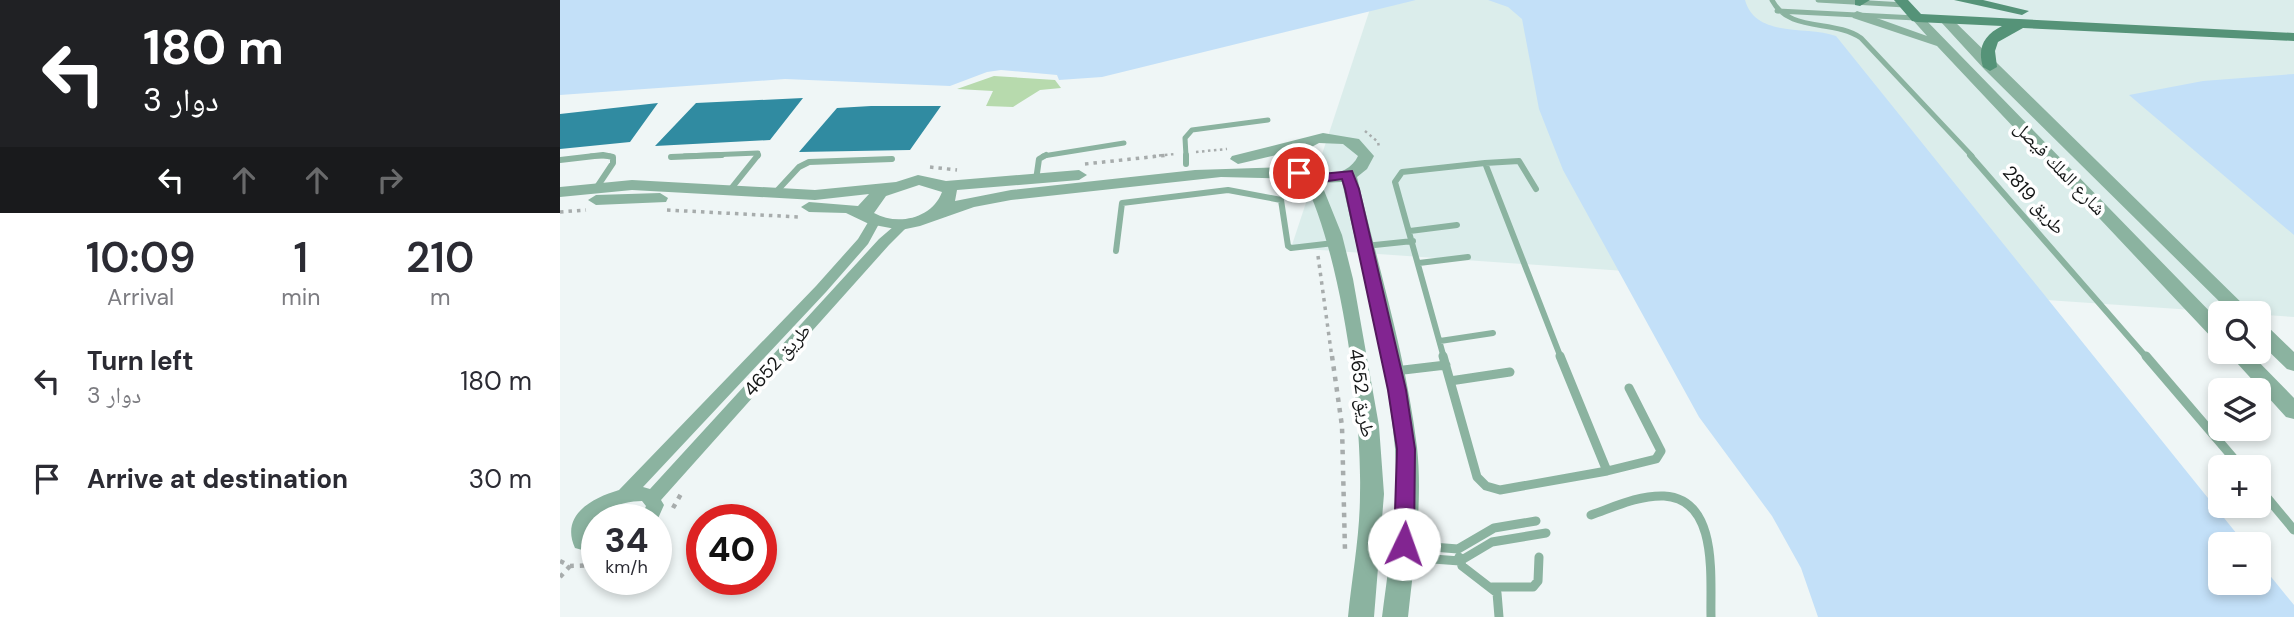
<!DOCTYPE html>
<html lang="en">
<head>
<meta charset="utf-8">
<style>
	:root { --surface:#fff; --page:#f7f7f7; --text:#2b2b33; --muted:#7c7c81 }
	body { margin:0; font-family:"DM Sans","Noto Naskh Arabic",sans-serif; background:var(--page); color:var(--text); height:100vh; display:flex; flex-direction:column; font-size:26px; white-space:nowrap }
	* { box-sizing:border-box; margin:0 }
	p { font-size:23px; color:var(--muted) }
	.icon { flex:none; width:38px; height:38px; fill:none; stroke:currentColor; stroke-width:2; stroke-linecap:round; stroke-linejoin:round }
	.map { position:relative; flex:1; overflow:hidden }
	.panel { display:flex; flex-direction:column; background:var(--surface); width:560px }
	.panel>* { flex:none }
	.guide { background:#202124; color:#fff; overflow:hidden }
	.buttons { position:absolute; left:1648px; top:301px; display:grid; gap:14px }
	.buttons a { display:grid; place-items:center; width:63px; height:63px; border-radius:10px; background:var(--surface); box-shadow:0 4px 10px #0003; font-size:35px }
	.speed { position:absolute; left:21px; top:504px; display:flex; gap:14px; font-size:35px; font-weight:700; text-align:center }
	.speed>* { display:grid; place-content:center; width:91px; height:91px; border-radius:50%; background:var(--surface); box-shadow:0 4px 10px #0003; line-height:1 }
	.speed small { font-size:18px; font-weight:400 }
	.speed .limit { border:10px solid #d22; background:#fff; color:#111 }
	.pin { position:absolute; display:grid; place-items:center; width:60px; height:60px; color:#fff; margin:-30px; border:4px solid #fff; border-radius:50%; box-shadow:0 2px 7px #0007 }
	.me { position:absolute; width:77px; margin:-38px; rotate:3deg; stroke-linejoin:round; filter:drop-shadow(0 0 5px #0008) }
	.turn { display:flex; align-items:center; gap:24px; height:147px; padding:0 28px; font-size:32px }
	.turn .icon { width:91px; height:91px; stroke-width:2.5 }
	.turn b { display:block; font-size:49px; line-height:60px }
	.lanes { display:flex; align-items:center; height:66px; padding:0 28px; background:#0003; justify-content:center; gap:35px; direction:ltr }
	.lanes .off { opacity:.35 }
	.eta { display:flex; justify-content:space-evenly; align-items:center; height:119px; text-align:center }
	.eta b { font-size:42px; font-weight:600; line-height:49px }
	ul { padding:0; list-style:none }
	li { display:flex; align-items:center; gap:21px; height:98px; padding:0 28px }
	li div { flex:1 }
	li b { display:block; font-size:26px }
	li em { font-style:normal }
	main { display:flex; flex:1; min-height:0 }
	.map>svg:first-child { display:block }
</style>
</head>
<body>
<main>
<section class="panel">
<div class="guide">
<div class="turn"><svg class="icon" aria-label="left" viewBox="0 0 24 24"><path d="M17 20v-9H6M10 6l-5 5 5 5"/></svg><div><b>180 m</b>دوار 3</div></div>
<div class="lanes"><svg class="icon" aria-label="left" viewBox="0 0 24 24"><path d="M17 20v-9H6M10 6l-5 5 5 5"/></svg><svg class="icon off" aria-label="ahead" viewBox="0 0 24 24"><path d="M12 20V5M6 11l6-6 6 6"/></svg><svg class="icon off" aria-label="ahead" viewBox="0 0 24 24"><path d="M12 20V5M6 11l6-6 6 6"/></svg><svg class="icon off" aria-label="right" viewBox="0 0 24 24"><path d="M7 20v-9h11M14 6l5 5-5 5"/></svg></div>
</div>
<div class="eta">
<div><b>10:09</b><p>Arrival</p></div>
<div><b>1</b><p>min</p></div>
<div><b>210</b><p>m</p></div>
</div>
<ul>
<li><svg class="icon" aria-label="left" viewBox="0 0 24 24"><path d="M17 20v-9H6M10 6l-5 5 5 5"/></svg><div><b>Turn left</b><p>دوار 3</p></div><em>180 m</em></li>
<li><svg class="icon" aria-label="arrive" viewBox="0 0 24 24"><path d="M6 21V4h12l-3 4 3 4H6"/></svg><div><b>Arrive at destination</b></div><em>30 m</em></li>
</ul>
</section>
<div class="map">
<svg width="1734" height="617" viewBox="0 0 1734 617">
	<rect width="100%" height="100%" fill="#eff6f6"/>
	<path fill="#dbedeb" d="M813,0h921v317l-1003,-69z"/>
	<path fill="#b7daad" d="M434,76l61,4 6,8 -21,2 -27,17 -27,-1 7,-15 -36,-2z"/>
	<path fill="#c3e0f8" d="M0,0h856l-314,77 -43,3 -2,-5 -56,-5 -14,2 -37,14 -165,-7 -225,16z
		M928,0h257c11,39 63,25 91,36l409,508h-24v39h38v-21l35,43v12h-476l-17,-49 -29,-52 -73,-99 -136,-247 -24,-61 -17,-90 -14,-12z
		M1734,74v161l-165,-140 74,-14z"/>
	<path fill="#308ba1" d="M243,98l-33,42 -115,6 41,-43z
		M98,103l-28,39 -70,7v-35z
		M311,106h70l-31,44 -111,2 38,-44z"/>
	<g fill="none" stroke-linecap="round" stroke-linejoin="round">
		<path stroke="#a7acac" stroke-width="2.5" stroke-dasharray="2.5 3.5" stroke-linecap="butt" d="M805,131l13,11 1,5
			M636,152l31,-3
			M593,156l22,-2"/>
		<path stroke="#a7acac" stroke-width="3.5" stroke-dasharray="3.5 5" stroke-linecap="butt" d="M525,164l84,-9
			M370,167l27,3
			M107,210l132,7
			M0,212l26,-2
			M758,256l14,102"/>
		<path stroke="#a7acac" stroke-width="4.5" stroke-dasharray="4.5 6" stroke-linecap="butt" d="M772,356l10,70 3,125
			M113,508l8,-14
			M0,561l10,5 27,-1
			M0,577l10,-11"/>
		<path stroke="#8bb3a0" stroke-width="5" d="M1212,0c17,33 62,19 89,38l111,118
			M1258,0l87,5
			M1217,11l139,7
			M31,156h19
			M124,156l74,-3v3
			M483,156l81,-13
			M626,156l-1,-18 7,-8 76,-10"/>
		<path stroke="#8bb3a0" stroke-width="6" d="M626,155v9
			M1410,155l177,203
			M111,157l51,-2
			M0,160l43,-5 10,2v6l-16,24
			M925,163l34,-2 17,28
			M476,180l3,-21 7,-4
			M170,190l28,-35
			M215,193l24,-26 10,-5 83,-3
			M850,231l47,-6
			M805,246l48,-5
			M556,251l6,-48 106,-13 53,10 7,46 3,2 43,-5
			M859,263l49,-6
			M880,341l53,-8
			M884,358l-49,-176 7,-10 83,-9 76,195"/>
		<path stroke="#8bb3a0" stroke-width="9" d="M883,356l34,121 9,9 14,4 107,-19 -47,-115
			M1586,356l95,111
			M835,371l51,-6
			M890,381l60,-9
			M1047,471l49,-12 5,-8 -32,-63
			M1699,488l35,42
			M1031,515c23,-8 48,-20 73,-19 55,3 46,82 47,121
			M847,545l51,4 36,-21 42,-7
			M846,557l54,4 32,-19 54,-9
			M899,557l3,9 35,27 2,24
			M932,587h41l5,-6 1,-24"/>
		<path fill="#8bb3a0" fill-rule="evenodd" d="M314,218l6,4 -12,22 -42,48 -183,195 7,2 229,-250 21,-18h8l2,3 -21,21 -228,255 3,5 -8,18v-3h-16l6,-14 -4,-5c-20,0 -58,11 -54,36l9,1v16l-22,-6c-15,-33 17,-50 44,-58l197,-204 42,-47 12,-20z"/>
		<path fill="#8bb3a0" fill-rule="evenodd" d="M1297,11l70,25 -16,-18 10,-3 300,308v19l-7,-2 -277,-294 -84,-28 -2,-3z
			M1381,16h8l303,297h-21l-246,-243 -44,-48z
			M763,133l36,6 15,17 -7,13 -10,8c21,89 49,179 60,270 6,55 -3,115 -9,170h-26c7,-55 17,-114 13,-169 -8,-90 -34,-179 -53,-266l-21,1 21,52 11,44 26,147 5,68 -10,123h-26c4,-41 12,-82 12,-123 2,-84 -19,-242 -57,-315l-82,-2 -210,23 -37,7 -54,19 -19,4 -32,-6 -23,-11 -37,-1 -8,-5 8,-5 49,4 11,-12 -54,6 -183,-10 -72,7v-10l72,-7 183,10 81,-8 22,-7 28,6 133,-11 8,5 -8,5 -122,10 -2,11 56,-11 184,-20 92,-3 -5,-6 3,-8 -47,11 -8,-5 2,-3zM759,143l24,1 15,12c-10,22 -45,24 -60,5l6,-10zM359,185l23,7c-10,27 -45,34 -68,21l12,-17z
			M100,193l8,5 -2,4 -70,3 -8,-5 8,-5z
			M1699,323l7,2 28,27v19l-7,-2 -28,-27z
			M1667,352h22l45,46v21l-8,-2z"/>
		<path fill="#559378" fill-rule="evenodd" d="M1295,0h15l-10,6 -5,-1z
			M1334,0h14l13,14 373,19v8l-271,-13 -25,14 -3,9 2,16 -7,4 -7,-4c-6,-19 1,-32 19,-41l-85,-4 -5,-1z
			M1394,0h29l46,11 -7,4z"/>
	</g>
	<path fill="#822591" stroke="#54185e" stroke-width="2" d="M739,169l22,5 31,-3 7,18 47,201 9,59 -1,95 -3,6 -7,3 -7,-3 -3,-6 3,-95 -9,-59 -43,-201 -3,-10 -21,3 -26,-6v-6z"/>
	<g text-anchor="middle" dominant-baseline="central" stroke-width="7" stroke-linejoin="round" paint-order="stroke">
		<g font-size="19" fill="#151717" stroke="#fff">
			<text transform="translate(1500 168) rotate(46)">شارع الملك فيصل</text>
			<text transform="translate(1474 200) rotate(49)">طريق 2819</text>
			<text transform="translate(217 360) rotate(-48)">طريق 4652</text>
			<text transform="translate(802 393) rotate(82)">طريق 4652</text>
		</g>
	</g>
</svg>
<div class="buttons">
<a><svg class="icon" aria-label="search" viewBox="0 0 24 24"><circle cx="10" cy="10" r="6"/><path d="M15 15l6 6"/></svg></a>
<a><svg class="icon" aria-label="layers" viewBox="0 0 24 24"><path d="M12 4l9 5-9 5-9-5zM3 14l9 5 9-5"/></svg></a>
<a>+</a>
<a>−</a>
</div>
<div class="speed"><div>34<small>km/h</small></div><div class="limit">40</div></div>
<div class="pin" style="left:739px;top:173px;background:#d93025"><svg class="icon" aria-label="arrive" viewBox="0 0 24 24"><path d="M6 21V4h12l-3 4 3 4H6"/></svg></div>
<svg class="me" style="left:844px;top:544px" viewBox="-20 -20 40 40"><circle r="19" fill="#fff"/><path d="M0-13L10 11 0 6-10 11z" fill="#822591"/></svg>
</div>
</main>
</body>
</html>
